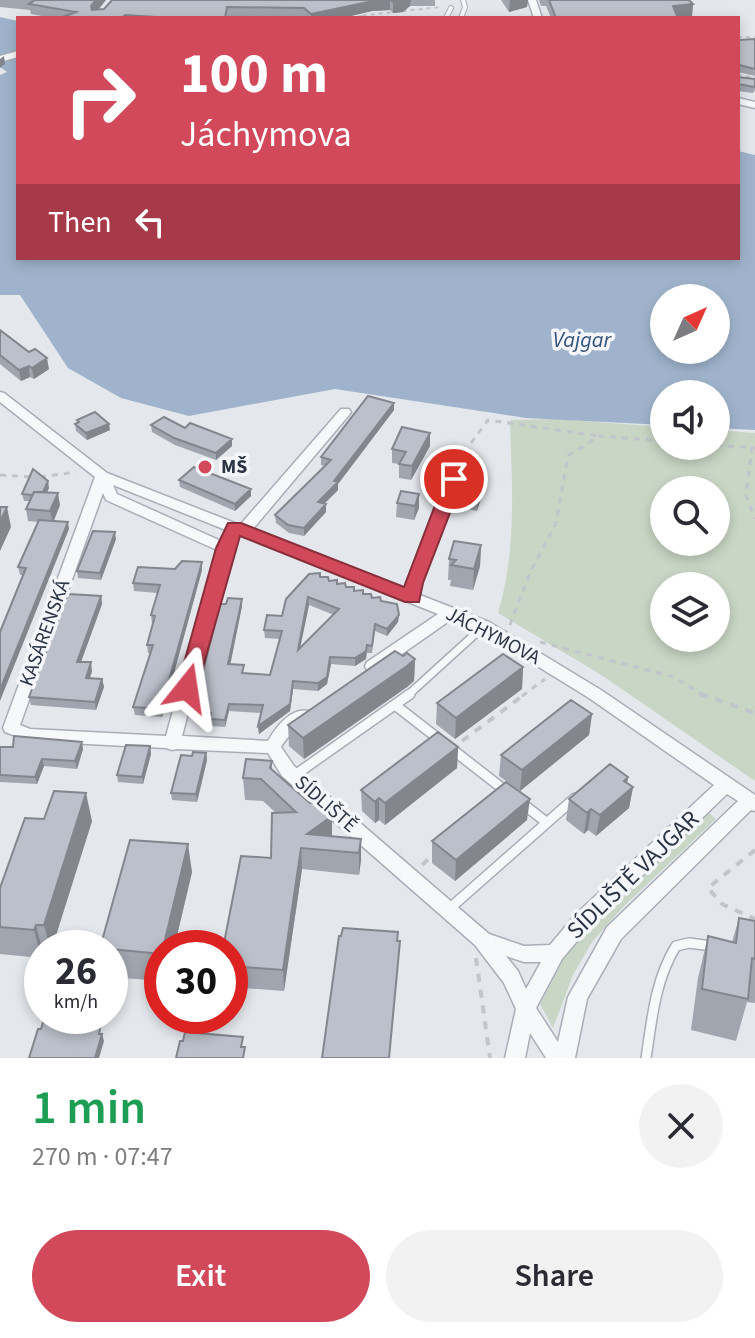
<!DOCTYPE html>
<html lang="en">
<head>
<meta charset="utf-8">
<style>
	:root { --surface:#fff; --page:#f2f2f3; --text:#2b2b33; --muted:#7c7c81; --accent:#d1495b }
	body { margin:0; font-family:"Source Sans 3",sans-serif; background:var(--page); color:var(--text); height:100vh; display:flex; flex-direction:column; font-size:30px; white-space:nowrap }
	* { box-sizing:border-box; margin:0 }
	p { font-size:26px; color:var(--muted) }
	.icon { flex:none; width:44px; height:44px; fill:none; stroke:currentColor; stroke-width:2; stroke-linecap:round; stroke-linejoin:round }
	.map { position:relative; height:1058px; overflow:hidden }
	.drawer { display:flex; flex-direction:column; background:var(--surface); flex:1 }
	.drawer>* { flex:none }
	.banner { position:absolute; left:16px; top:16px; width:724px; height:244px; border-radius:0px; box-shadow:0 4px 12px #0003; background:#d1495b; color:#fff; overflow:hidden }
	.needle { width:52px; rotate:45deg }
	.buttons { position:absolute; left:650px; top:284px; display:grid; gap:16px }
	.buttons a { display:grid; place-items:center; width:80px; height:80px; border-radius:50%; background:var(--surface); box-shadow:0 4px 12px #0003; font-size:40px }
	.speed { position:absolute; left:24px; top:930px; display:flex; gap:16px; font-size:40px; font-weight:700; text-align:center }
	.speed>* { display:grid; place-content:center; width:104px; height:104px; border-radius:50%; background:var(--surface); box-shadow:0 4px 12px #0003; line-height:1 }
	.speed small { font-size:20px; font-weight:400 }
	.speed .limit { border:12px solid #d22; background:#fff; color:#111 }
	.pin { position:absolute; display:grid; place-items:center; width:68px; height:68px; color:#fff; margin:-34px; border:4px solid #fff; border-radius:50%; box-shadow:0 2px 8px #0007 }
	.me { position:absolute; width:88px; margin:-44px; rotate:15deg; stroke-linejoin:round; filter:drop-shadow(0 0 6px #0008) }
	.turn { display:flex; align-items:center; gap:28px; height:168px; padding:0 32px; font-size:36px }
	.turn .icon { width:104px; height:104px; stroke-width:2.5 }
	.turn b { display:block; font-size:56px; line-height:68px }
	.then { display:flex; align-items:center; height:76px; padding:0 32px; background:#0003; gap:16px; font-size:30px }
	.round { display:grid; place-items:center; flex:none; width:84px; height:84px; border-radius:42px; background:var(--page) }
	.headline { display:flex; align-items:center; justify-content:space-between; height:136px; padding:0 32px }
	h1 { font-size:48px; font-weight:600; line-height:60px; color:#1e9e55 }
	.button { display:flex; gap:16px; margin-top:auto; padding:16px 32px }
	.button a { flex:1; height:92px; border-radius:48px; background:var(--accent); color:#fff; font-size:32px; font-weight:600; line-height:92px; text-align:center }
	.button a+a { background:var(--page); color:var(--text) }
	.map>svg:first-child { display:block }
</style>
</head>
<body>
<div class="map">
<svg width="755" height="1058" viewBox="0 0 755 1058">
	<rect width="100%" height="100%" fill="#e4e7ec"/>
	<path fill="#c9d6c5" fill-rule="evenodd" d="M556,419l108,8v19h52v-16l39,3v348l-152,-105 -105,-63c19,-63 14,-128 12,-193zM664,490h52v52h-52zM664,586h52v52h-52z
		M709,813l7,6 -93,88 -31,35 -19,33 -20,53 -13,-24 29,-55z"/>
	<path fill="#9fb4cc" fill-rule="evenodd" d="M0,17l18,4v30l-18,5z
		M18,57v201h720v-107l17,4v275l-39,-2v-34h-52v31l-138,-7 -191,-29 -146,27 -68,-18 -53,-30 -48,-73h-20v-220l7,-3 -7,-5v-5zM664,298h52v52h-52z"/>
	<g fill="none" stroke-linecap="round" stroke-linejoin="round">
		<g stroke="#a9aeb7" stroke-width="6">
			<path id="lane-far2" d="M446,18l5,-10
				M461,18l4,-11 -2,-7"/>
		</g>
		<g stroke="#a9aeb7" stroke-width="10">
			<path id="lane-far1" d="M407,696l77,-70"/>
		</g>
		<g stroke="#a9aeb7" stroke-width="12">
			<path id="lane" d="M395,705l45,35
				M453,750l54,42
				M295,775l115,-81
				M523,804l23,18
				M449,909l126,-111
				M646,1058c6,-39 9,-78 30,-112l13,-3 23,3"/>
		</g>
		<g stroke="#a9aeb7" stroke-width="3">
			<path id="street" d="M528,0h8l6,18h-8z
				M18,51v6l-18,5v-6z
				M738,98l17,4v6l-17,-4z
				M0,392l4,1 103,80 133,52 101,-116h8l2,3 -2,3 -97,115 153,59 1,-6 51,-130 7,-4 5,1 2,3 -51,130v12l69,27 112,68 154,105v16l-4,-1 -130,129 -34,60 -12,59h-29l-16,-25 -5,25h-20l11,-49 -12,-26 -29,-38 -193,-169 -14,-23 -91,-4 -5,1 -6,-2 -137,-7 -24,-9 -2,-4 92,-251 -95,-75zM113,485l113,45 -5,11 -104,-47zM103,493l3,7 111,50 -51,186 -136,-7 -10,-4zM238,534l200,80 -71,48 -2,4 2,4h12l73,-51 27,11 110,68 125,87 -139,130 -25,30 -26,1 -35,-12 -195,-168 -13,-19c10,-17 21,-19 30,-32l-2,-4c-18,-4 -33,16 -41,30l-86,-5 50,-188zM727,794l11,7 -131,126 -39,70 -10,45 -22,-34 26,-49 27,-32zM506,956l18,6h17l-15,27 -8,-18z"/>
		</g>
		<path stroke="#c2c5cb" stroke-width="2" stroke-dasharray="4 4" stroke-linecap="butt" d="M371,18l-12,-2 81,-9
			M420,18l16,-1
			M738,37h17
			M738,75l17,2"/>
		<path stroke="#c2c5cb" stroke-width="3" stroke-dasharray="6 6" stroke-linecap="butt" d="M471,443l17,-23 111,16
			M716,445l39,3
			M752,447l-6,48 9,24
			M0,475l32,2
			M40,477l36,-5
			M510,625l19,-50 27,-52 12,-67 31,-20 65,5
			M540,642l134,35 31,19
			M522,696l23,-17"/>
		<path stroke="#c2c5cb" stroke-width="4" stroke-dasharray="8 8" stroke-linecap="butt" d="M700,694l55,19
			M462,741l63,-47
			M755,850l-47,38 14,16 33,15
			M422,865l12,-11
			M476,958l14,100"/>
		<use href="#lane-far2" stroke="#f7f8fa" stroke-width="4"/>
		<use href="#lane-far1" stroke="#f7f8fa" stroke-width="7"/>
		<use href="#lane" stroke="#f7f8fa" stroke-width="9"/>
		<use href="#street" fill="#f7f8fa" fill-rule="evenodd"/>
	</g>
	<path fill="#a1a5ae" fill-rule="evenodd" d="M0,0h106l-8,10 6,-1 8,-9h323v6h-25l-7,6 -10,1 -3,-3 -18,1 -30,7h-289l-22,-4 -1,-4 -30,-3z
		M501,0h27l-1,7 -18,5z
		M539,0h150l4,4 -1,12 -14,1v1h-127l-5,-12h-5z
		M738,35l1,5 16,-1v37l-17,-4z
		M738,77l17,2v11l-2,3 -15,-2z
		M0,330l49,39 -15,10 -4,-2 -9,4 -21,-17z
		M394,403v7l-56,74v6l-14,14 2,8 -22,24 -15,-3 -13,-10 -1,-8 50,-49 -4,-1v-8z
		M77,420l33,10 -23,10 -11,-9 -1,-7 2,-1z
		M151,425l34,3 47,18 -16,14 -41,-15 -23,-13z
		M430,433v13l-19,34 -12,-2v-14l-7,-1v-14z
		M179,480l72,16 -16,15 -55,-24z
		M49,488l-2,4 13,13 -7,16 16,8 -45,46h-4l-2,-8 20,-45 -10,-1 -2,-12 3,-8h-5l-2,-7z
		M483,492l-6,19 -20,-4v-13z
		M419,494v14l-5,12 -18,-3 1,-14z
		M116,539l-15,41 -23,-2 -1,-7z
		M481,545l-1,21 -7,24 -23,-4 1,-6h-3l1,-21z
		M202,562v8l-40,147 -27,-2 -2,-8 17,-54h-2l-1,-8 6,-22h-1l-1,-8 6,-22 -23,-2 -1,-8 42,-14z
		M320,577l61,24 18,14 -1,7 -11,14 -12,-5 -3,22h-5l-1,6 -11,7 -24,-2 -4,20 -9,7 -25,-2 -3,22 -31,23 -1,-8 3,-13 -32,-2 -4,16 -14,-1 -1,-6 -16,-1 -1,-8 33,-107 16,-5v7l-12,58 15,10 25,1 10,-36 -15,-1 -1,-8 18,-14zM309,605l25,10 -34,33z
		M101,596l1,8 -21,58 11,9 -2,8h12l2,8 -8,23 -65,-5 -2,-8z
		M403,656l12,3 -1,22 -7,6 -103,72 -15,-13 -1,-21z
		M523,667l-1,22 -67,50 -19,-15 1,-21z
		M592,714l-3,21 -69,56 -21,-15 2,-21z
		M150,746l1,8 -8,30 -25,-2 -1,-7z
		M0,747h13l70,2 -6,20 -33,-3 -7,18 -37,-2z
		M458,747l-1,21 -72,57 -6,-5 -4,3 -13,-12 -1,-21z
		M206,753l1,7 -10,42 -25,-2 -1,-7z
		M272,761v9l38,33 22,13v20l29,3v21l-2,15 -57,-6 -18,122 -54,-4v-39l41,-90 5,-45 -13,-12 -18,-1 -2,-22z
		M627,783l6,4 -4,21 -33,28 -8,-6 -4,4 -18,-14 3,-21z
		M527,820l-72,61 -23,-18v-22z
		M92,821l-40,127h-10l-1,10 -41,-4v-66z
		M192,872l-18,76h-12v33l-52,-4v-29z
		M739,918l16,3v82l-8,-1 -11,39 -45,-11 7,-52 10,-42 24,6z"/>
	<path fill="#83868d" d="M96,0h10l-13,16 -2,-10z
		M372,0h18v10l-18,1 -30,7h-31v-4z
		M405,0h6l-1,6 -7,6 -10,1v-11z
		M510,0h18l-1,7 -18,5z
		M693,4l-1,12 -20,2 1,-12z
		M4,56l1,8 -5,4v-9z
		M47,358l2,11 -15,10 -2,-11z
		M29,366l1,11 -9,4 -2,-11z
		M394,403v7l-56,74v6l-20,20v-8z
		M109,424l1,6 -23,10 -1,-7z
		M430,433v13l-19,34 1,-14z
		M232,439v7l-16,14v-7z
		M484,478l-1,14 -6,19 1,-14z
		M48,481l1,7 -6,14 -1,-7z
		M251,489v7l-16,15v-7z
		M58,493l2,12 -7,18 -3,-12z
		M419,494v14l-5,12 1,-14z
		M326,504v8l-22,24v-8z
		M7,507l4,20 -11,24v-29z
		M68,522l1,7 -69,172v-11z
		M115,532l1,7 -15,41 -1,-7z
		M481,545l-1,21 -7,24 1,-21z
		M202,562v8l-40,147 -1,-8z
		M101,596l1,8 -24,66 -1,-8z
		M308,597l1,8 -11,53v-8z
		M242,599v7l-13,65 -1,-7z
		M399,615l-1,7 -11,14v-7z
		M367,645l-1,14 -11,7v-8z
		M330,657l1,7 -4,20 -9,7v-8z
		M415,659l-1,22 -7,6 -103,72 -1,-21z
		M91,662l1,9 -5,15 -1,-8z
		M523,667l-1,22 -67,50 1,-21z
		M102,679l2,8 -8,23 -1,-8z
		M293,681v8l-3,22 -31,23 -1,-8z
		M229,704v7l-4,16v-7z
		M592,714l-3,21 -69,56 2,-21z
		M82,742l1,7 -6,20 -2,-8z
		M150,746l1,8 -8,30 -1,-7z
		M458,747l-1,21 -72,57v-22z
		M206,753l1,7 -10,42 -1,-8z
		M42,759l2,7 -7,18 -2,-7z
		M628,777l-2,16 7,-6 -4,21 -33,28 4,-21z
		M86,793l6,28 -40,127h-2l-6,-23z
		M379,798v22l-4,3v-21z
		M530,799l-3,21 -72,61 1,-21z
		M591,809l-3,21 -4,4 3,-21z
		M332,816v22l-25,-4z
		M361,839v21l-2,15v-22z
		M188,844l4,28 -18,76h-11z
		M301,848l1,21 -18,122 -1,-21z
		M36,925l6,24 -1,9 -7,-28z
		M102,1034l2,7 -5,17h-4z"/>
	<path fill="#bbc0ca" stroke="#83868d" stroke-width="2" fill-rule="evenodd" d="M35,0h61l-5,6 1,4 12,-1 8,-9h266l-67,14 -7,-6 -77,-1 -2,11h-68l1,-1 -33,-2 -3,3h-62l16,-6 -47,-8z
		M391,0h14l-2,1 -10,1z
		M549,0h140l4,4 -20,2 5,12h-122z
		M738,35l1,5 16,-1v30l-16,-4 -1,2z
		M738,77l17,2v6l-1,2 -16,-3z
		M0,330l29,22 6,-3 12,9 -15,10 -3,-2 -10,4 -19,-15z
		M368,396l26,7 -60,78 4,1 -20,20 8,2 -22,24 -16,-3 -13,-10 56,-55 -10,-3z
		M95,412l14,12 -23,9 -11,-9 4,-2 -2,-2z
		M164,417l21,11 5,-5 42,16 -16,14 -42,-15 -23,-13z
		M402,427l28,6 -18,33 -13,-2 7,-12 -14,-3z
		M194,467l57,22 -16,15 -56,-24z
		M33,469l15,12 -5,11h-9l-2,3 -10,-1z
		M464,475l20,3 -6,19 -21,-3z
		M401,491l18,3 -4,12 -18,-3z
		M34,492l24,1 -8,18 -24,-2z
		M0,507h7l-7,15z
		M39,520l29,2 -68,168v-58l26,-64 -8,-1z
		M93,531l22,1 -15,41 -23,-2z
		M454,541l27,4 -7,24 -23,-4 5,-5 -7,-1z
		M182,561l20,1 -41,147 -28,-2 20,-62h-6l8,-29 -4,-1 9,-30 -27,-2 5,-16 37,2z
		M320,573v4h8l1,4 8,-1v4l8,-1 1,4h8v4l9,-1v4h8l1,4 8,-1 1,4 16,3 2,11 -12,14 -12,-5 -3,22 -5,-1 -1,6 -11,7 -25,-1 -3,20 -9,6 -25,-2 -3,23 -32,22 5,-21 -34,-1 -4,16 -15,-1 1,-6 -18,-2 27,-107h6l2,-6 14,1 -14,65 16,1 -2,8 28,2 12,-44 -18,-1 3,-15 15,1 4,-17 23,-25zM308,597l31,12 -41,41z
		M68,594l33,2 -24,66h14l-5,16 16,1 -7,23 -66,-5z
		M395,651l8,5 4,-3 8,6 -8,7 -104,72 -15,-13z
		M503,654l20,13 -67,51 -19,-15z
		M571,700l21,14 -70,56 -21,-15z
		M438,732l20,15 -73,56 -6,-5 -4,4 -14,-12z
		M14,736l68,6 -7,19 -33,-2 -7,18 -35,-2v-28h13z
		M126,745l24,1 -8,31 -25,-2z
		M193,752l13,1 -10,41 -25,-1 10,-38 11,1z
		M246,759l26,2 -2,7 40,35 4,-2 18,15 -25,18 54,5 -2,14 -58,-5 -18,122 -53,-4v-18h-7l18,-92 30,2 1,-45 24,-1 -35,-33 -18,-1z
		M610,764l18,13 -4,4 9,6 -33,28 -9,-6 -4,4 -18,-14z
		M506,782l24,17 -74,61 -24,-19z
		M54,791l32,2 -42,132h-8l-2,5 -34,-3v-39l25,-70 19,1z
		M130,840l58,4 -25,104h-1v6l-62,-6z
		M739,918l16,3v38l-3,-1 -4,41 -46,-10 6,-53 28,7z
		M343,928l55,4 -1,9h3l-11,117h-67l17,-122h2z
		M44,1019l57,5 -2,10h3l-7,24h-66l9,-29h3z
		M185,1032l58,5 -2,10h4l-2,11h-67l4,-17h3z"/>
	<path fill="#d1495b" stroke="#882f3b" stroke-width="2" d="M454,473l9,6 -40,104 -4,19h-14l-165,-66 -43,152 -3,5h-14l-3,-5 39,-140 12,-25h13l163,64 41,-108z"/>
	<circle fill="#d1495b" stroke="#f4f6f9" stroke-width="3" cx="205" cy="467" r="8"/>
	<g text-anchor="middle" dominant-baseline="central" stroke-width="7" stroke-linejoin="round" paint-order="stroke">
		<g font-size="20" font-weight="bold" fill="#2b3445" stroke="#f4f6f9" text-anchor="start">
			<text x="221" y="467">MŠ</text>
		</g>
		<g font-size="20" fill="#2b3445" stroke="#f4f6f9">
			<text transform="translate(45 633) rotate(-70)">KASÁRENSKÁ</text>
			<text transform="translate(493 636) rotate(27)">JÁCHYMOVA</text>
			<text transform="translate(326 804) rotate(41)">SÍDLIŠTĚ</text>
		</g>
		<g font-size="22" font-style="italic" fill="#34527a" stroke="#f4f6f9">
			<text x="582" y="340">Vajgar</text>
		</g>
		<g font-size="24" fill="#2b3445" stroke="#f4f6f9">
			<text transform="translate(633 875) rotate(-44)">SÍDLIŠTĚ VAJGAR</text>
		</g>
	</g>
</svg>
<div class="buttons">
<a><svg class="needle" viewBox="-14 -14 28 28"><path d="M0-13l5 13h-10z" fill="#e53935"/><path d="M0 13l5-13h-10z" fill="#7c7c81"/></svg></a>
<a><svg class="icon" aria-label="sound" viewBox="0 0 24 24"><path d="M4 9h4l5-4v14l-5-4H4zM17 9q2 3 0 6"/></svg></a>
<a><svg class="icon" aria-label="search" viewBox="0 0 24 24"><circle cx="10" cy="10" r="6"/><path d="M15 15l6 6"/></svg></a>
<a><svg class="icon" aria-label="layers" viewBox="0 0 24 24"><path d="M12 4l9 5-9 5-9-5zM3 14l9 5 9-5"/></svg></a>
</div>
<div class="speed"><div>26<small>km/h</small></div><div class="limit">30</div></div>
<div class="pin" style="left:454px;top:479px;background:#d93025"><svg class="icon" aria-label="arrive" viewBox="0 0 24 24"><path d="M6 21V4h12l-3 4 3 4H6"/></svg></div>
<svg class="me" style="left:187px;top:688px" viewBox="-20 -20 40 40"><path d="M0-17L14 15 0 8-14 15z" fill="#d1495b" stroke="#fff" stroke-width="4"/></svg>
<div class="banner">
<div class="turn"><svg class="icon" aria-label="right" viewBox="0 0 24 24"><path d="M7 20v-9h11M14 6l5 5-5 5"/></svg><div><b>100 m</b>Jáchymova</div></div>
<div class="then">Then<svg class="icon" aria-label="left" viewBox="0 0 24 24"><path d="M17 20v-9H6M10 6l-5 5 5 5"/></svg></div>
</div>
</div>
<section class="drawer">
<div class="headline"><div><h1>1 min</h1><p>270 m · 07:47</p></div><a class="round"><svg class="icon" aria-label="close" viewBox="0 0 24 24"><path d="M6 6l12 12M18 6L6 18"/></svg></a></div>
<div class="button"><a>Exit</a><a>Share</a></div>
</section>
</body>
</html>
